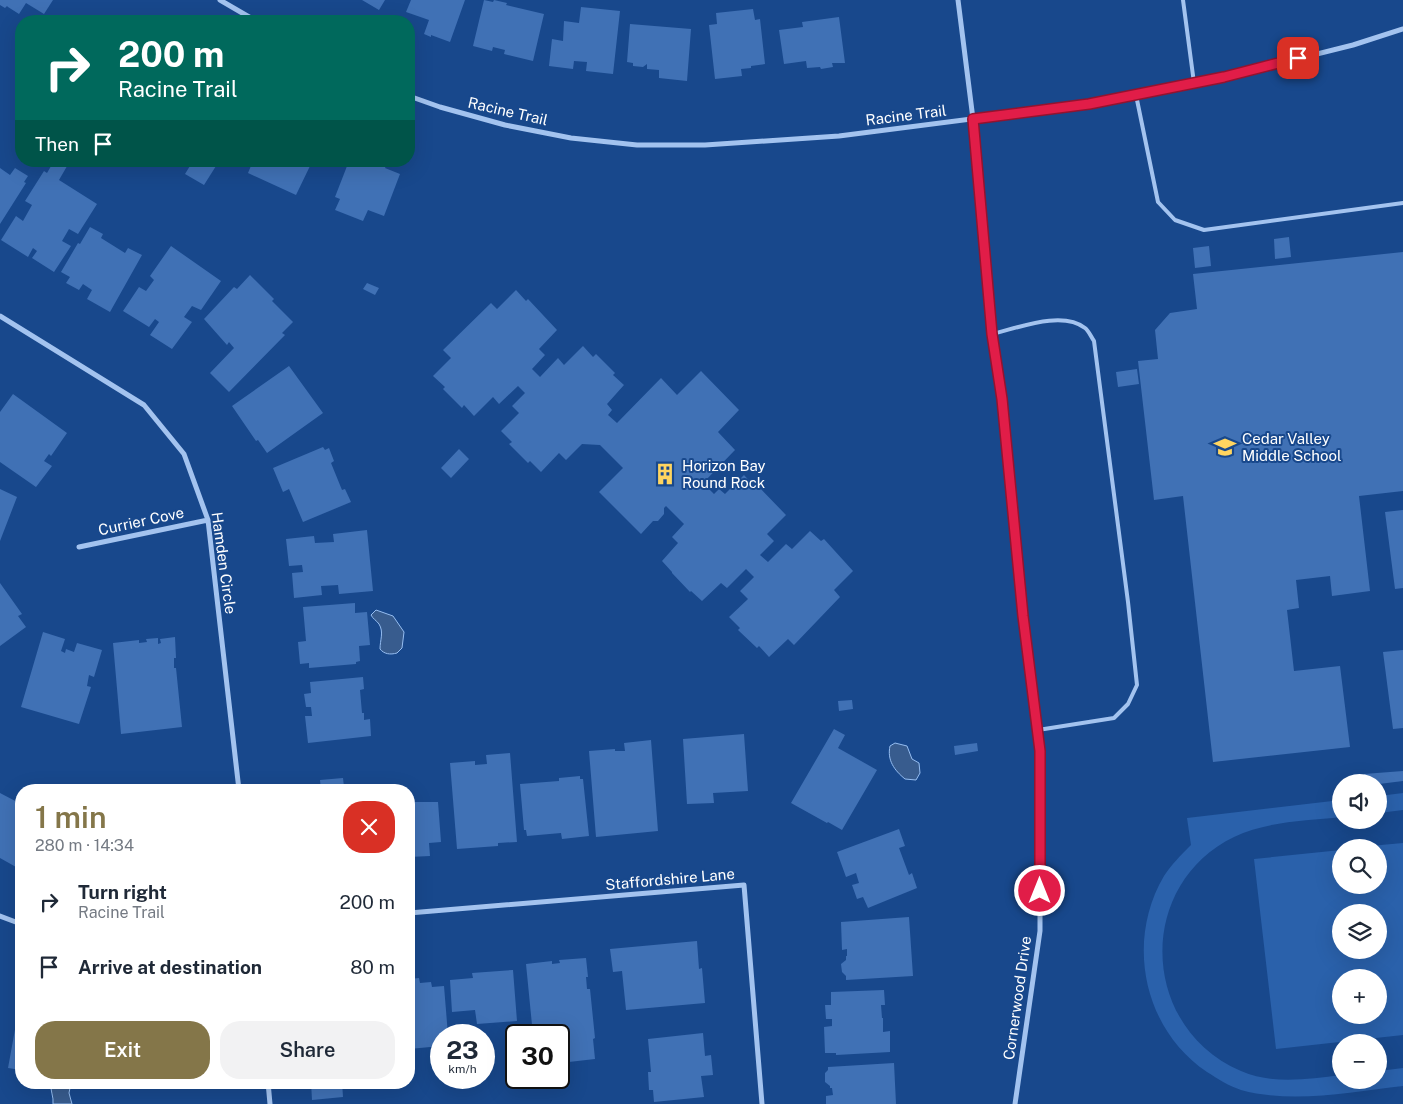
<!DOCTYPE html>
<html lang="en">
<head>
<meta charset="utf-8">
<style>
	:root { --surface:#fff; --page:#f2f2f3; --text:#1f2937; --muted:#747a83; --accent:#847649 }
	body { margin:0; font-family:"Public Sans",sans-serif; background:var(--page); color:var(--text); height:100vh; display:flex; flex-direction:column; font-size:19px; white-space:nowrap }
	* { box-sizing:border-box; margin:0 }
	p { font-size:16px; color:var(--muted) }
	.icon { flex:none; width:28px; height:28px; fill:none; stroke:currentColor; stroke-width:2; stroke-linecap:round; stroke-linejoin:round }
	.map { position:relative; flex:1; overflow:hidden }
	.drawer { position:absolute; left:15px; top:784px; width:400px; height:305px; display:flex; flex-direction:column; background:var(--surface); border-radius:20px; box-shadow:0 5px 20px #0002 }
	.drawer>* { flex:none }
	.banner { position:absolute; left:15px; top:15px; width:400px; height:152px; border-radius:20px; box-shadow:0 5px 20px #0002; background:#00695c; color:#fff; overflow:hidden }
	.buttons { position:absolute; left:1332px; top:774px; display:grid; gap:10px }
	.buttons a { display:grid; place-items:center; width:55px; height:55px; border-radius:50%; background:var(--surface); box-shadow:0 5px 20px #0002; font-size:25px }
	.speed { position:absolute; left:430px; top:1024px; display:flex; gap:10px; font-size:25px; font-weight:700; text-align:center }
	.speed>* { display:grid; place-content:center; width:65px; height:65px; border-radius:50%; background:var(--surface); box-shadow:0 5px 20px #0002; line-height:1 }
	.speed small { font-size:12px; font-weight:400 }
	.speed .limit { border:2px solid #111; border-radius:8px; background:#fff; color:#111 }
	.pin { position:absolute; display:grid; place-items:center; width:42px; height:42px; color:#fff; margin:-21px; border-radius:10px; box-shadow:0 2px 8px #0006 }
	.me { position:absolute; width:55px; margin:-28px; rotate:0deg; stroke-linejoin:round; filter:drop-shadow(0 0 4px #0008) }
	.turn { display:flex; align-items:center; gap:18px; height:105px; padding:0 20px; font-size:22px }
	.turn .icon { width:65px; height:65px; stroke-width:2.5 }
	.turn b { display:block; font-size:35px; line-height:42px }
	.then { display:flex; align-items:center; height:48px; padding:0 20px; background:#0003; gap:10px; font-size:19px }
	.round { display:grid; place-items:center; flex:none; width:52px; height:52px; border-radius:20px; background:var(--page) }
	.headline { display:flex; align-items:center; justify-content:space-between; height:85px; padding:0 20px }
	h1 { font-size:30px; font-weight:600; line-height:38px; color:var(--accent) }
	.button { display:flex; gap:10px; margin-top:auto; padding:10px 20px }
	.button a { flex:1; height:58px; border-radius:20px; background:var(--accent); color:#fff; font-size:20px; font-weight:600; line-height:58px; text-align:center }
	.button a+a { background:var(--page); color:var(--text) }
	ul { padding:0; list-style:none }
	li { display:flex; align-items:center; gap:15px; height:65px; padding:0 20px }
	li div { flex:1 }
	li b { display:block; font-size:19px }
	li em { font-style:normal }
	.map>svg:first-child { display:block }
</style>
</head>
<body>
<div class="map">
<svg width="1403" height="1104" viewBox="0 0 1403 1104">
	<rect width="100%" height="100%" fill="#18488c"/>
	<path fill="#2a61ab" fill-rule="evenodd" d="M1403,793v17l-24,3v-17z
		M1341,800v17c-35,4 -74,4 -107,20 -99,48 -94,191 7,234 32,14 67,8 100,4v5h38v-9l24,-3v18c-52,6 -111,18 -162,4 -12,-4 -23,-11 -34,-18 -63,-42 -82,-130 -43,-196 7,-11 17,-21 27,-31l-4,-27z
		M1403,843v192l-127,14 -22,-190 87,-9v35h38v-37l-20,-1zM1341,912h38v38h-38zM1341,978h38v37h-38z"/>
	<path fill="#385c8e" stroke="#95bdf1" d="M376,610l17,6 11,16 -2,16 -5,5c-7,2 -13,1 -17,-4 0,-9 4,-17 -1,-25 -3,-4 -6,-5 -8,-9z
		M895,743l12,3 5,13 7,4 1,10 -4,7 -11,-1c-11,-9 -18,-19 -15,-33z
		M51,1083h20l-2,10 3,11h-19c1,-7 -3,-13 -2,-21z"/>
	<path fill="#4071b5" d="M0,0h53l-9,14 -18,-11 -7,11 -11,-7 -1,-1 -2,2 -5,-3z
		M362,0h23l-6,10z
		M411,0h54l-15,42 -19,-7v2l-7,-3 5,-14 -23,-8z
		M484,0l9,2 1,-2 13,3 -1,2 38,9 -11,47 -29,-7 1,-4 -12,-3 -1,4 -19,-5z
		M581,7l39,4 -7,63 -27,-3 1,-9 -13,-1 -1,8 -24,-3 3,-27 11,2 1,-20 15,2z
		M753,9l2,11 5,-1 5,45 -14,2v2l-10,1 1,7 -27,3 -6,-54 8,-1 -1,-11z
		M839,17l6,46h-13l1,4 -12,2 -1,-2 -13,1 -1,-7 -22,3 -5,-34 24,-3 -1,-5z
		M630,24l61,5 -4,52 -28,-3v-8l-12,-1v-5l-4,3 -10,-1v-3l-6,-1z
		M54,161h16l-11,19 38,24 -19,30 -9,-5 -7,12 9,5 -17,26 -22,-14 5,-7 -4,-3 -5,9 -27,-17 15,-24 7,5 9,-16 -7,-4 19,-30 3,2z
		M193,161h15l8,5 -12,19 -19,-11z
		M253,161h50l-1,2 8,3 -14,29 -48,-22z
		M349,161h20l5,2 1,-2h13l-3,7 15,6 -16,42 -16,-6 -5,11 -28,-11 5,-11 -5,-2z
		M0,168l10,7 5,-7 13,8 -4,6 2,1 -26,41z
		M90,227l13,7 -2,4 24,15 3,-5 14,7 -32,57 -23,-13 5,-9 -9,-6 -4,6 -13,-7 4,-6 -9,-5 17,-29 2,1z
		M1289,237l2,20 -16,2 -1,-20z
		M171,246l50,35 -20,29 -9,-4 -8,11 8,5 -20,27 -22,-14 9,-13 -4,-3 -6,8 -26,-16 16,-24 7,4 8,-11 -4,-4z
		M1209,246l2,20 -16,2 -2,-20z
		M1403,252v239l-44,5 11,95 -38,5 -2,-20 -34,4 3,28 -12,2 7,61 46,-5 10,81 -137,15 -30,-266 -29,4 -16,-139 20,-2 -3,-29 15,-17 27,-4 -4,-35z
		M250,275l24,24 -2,2 21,21 -11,11 3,2 -56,57 -19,-19 24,-25 -5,-6 -2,3 -23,-26 30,-32 3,2z
		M367,283l12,5 -4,7 -12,-6z
		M516,290l10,11 2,-2 29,31 -18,19 6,6 -13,14 8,8 18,-19 6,7 19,-19 10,11 3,-3 19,19 -2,2 11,10 -17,19 5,6 -4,5 9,8 44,-45 16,17 24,-24 38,39 -21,22 17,18 -32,33 11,11 5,-5 6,5 19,-19 10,11 2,-2 30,31 -19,19 7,7 -14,14 8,7 18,-18 6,5 18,-18 11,10 3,-2 29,32 -19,19 6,7 -46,48 -6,-6 -19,18 -10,-11 -2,2 -19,-18 2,-2 -11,-11 19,-18 -8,-8 14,-14 -8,-8 -19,19 -6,-5 -19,18 -11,-10 -1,1 -18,-19v-1l-10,-11 16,-18 -6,-6 12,-13 -18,-18 -2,2v6l-6,7h-5l-12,13 -42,-42 24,-24 -23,-23 -18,-1 -16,16 -7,-7 -18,19 -11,-11 -2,2 -19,-19 3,-2 -11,-11 18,-18 -7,-7 13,-13 -7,-7 -19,18 -6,-7 -19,19 -10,-11 -2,3 -19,-19 2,-2 -12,-11 18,-18 -8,-8 48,-47 6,6z
		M289,366l34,47 -56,40 -9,-13 -2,1 -24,-35z
		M1137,369l2,15 -21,3 -2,-15z
		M13,394l54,39 -16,23 -2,-2 -5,7 8,5 -16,21 -36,-25v-50z
		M323,447l2,3 4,-2 5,13 -3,2 11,27 3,-1 6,13 -48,20 -14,-33 -6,3 -10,-24z
		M459,449l10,10 -18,19 -10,-10z
		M0,489l17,8 -17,44z
		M1403,510v78l-8,1 -10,-77z
		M367,530l6,61 -34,3 -1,-9 -17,1 1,9 -28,3 -2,-25 11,-1 -1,-7 -13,1 -3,-27 28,-3 1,7 19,-1 -1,-8z
		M0,583l22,31 -4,2 8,11 -26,19z
		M355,603v10l12,-1 3,33 -11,1 1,15 -4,1v2l-47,4v-5l-9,1 -2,-22 8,-1 -3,-34z
		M43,632l22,7 -4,12 4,2 1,-4 8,3 3,-9 25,7 -8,27 -5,-2 -2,11 4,1 -12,37 -58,-17z
		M175,637l1,21h-2v10h2l6,59 -61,7 -8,-91 26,-3v3l8,-1 -1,-3 12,-1v6l3,-1 -1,-4z
		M1403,650v78l-10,1 -10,-77z
		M363,677l1,12 -4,1 2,23h2v7l6,-1 1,17 -63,7 -3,-27h7l-1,-9h-5l-2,-13 7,-1 -1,-11z
		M852,700l1,9 -14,2 -1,-10z
		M834,729l11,6 -7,13 39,22 -35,60 -14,-8 -1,1 -36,-20z
		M744,734l4,57 -35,2 1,10 -27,1 -4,-65z
		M651,740l7,91 -62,6 -7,-86 26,-2v2h10l-1,-8z
		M977,743l1,8 -23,4 -1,-9z
		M510,753l7,89 -19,1v3l-41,3 -7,-86 25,-2v4l12,-1 -1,-9z
		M1403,771v10l-24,3 -14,-2 -1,-8z
		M580,776v3h3l6,57 -27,3 -1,-6 -34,3 -1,-6h-2l-4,-46 39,-3v-3z
		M343,778l1,9 12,-1v4h-35l-1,-10z
		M0,793l21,11v53l-5,10 -16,-9z
		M409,802h29l3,40 -12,1 1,13 -21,1z
		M899,829l6,17 -6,2 10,27 3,-2 5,15 -49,20 -5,-11 -6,2 -5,-14 7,-2 -3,-10 -10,4 -9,-25z
		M909,917l4,59 -67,4v-4l-4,-4 -1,-8 5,-4v-4h1v-7l-5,1 -1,-28z
		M697,941l2,28 3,-1 3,35 -79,7 -4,-39 -9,1 -3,-23z
		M586,958l2,19h-2l1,12h3l5,49 -2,1 2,20 -35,4 -1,-28h-26l-7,-71 26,-3v3l8,-1 -1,-3z
		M513,970l4,51 -40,3 -2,-14 -23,2 -2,-32 23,-2 -1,-5z
		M419,978l1,5 11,-1 1,5 12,-1 4,49h-7v11l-32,3v-70z
		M884,990l1,15h-4l1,13h1v14l7,-1v21l-54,3v-2h-11l-1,-26 8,-1v-7h-6l-1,-14h6v-13z
		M20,1002l1,1v67l-13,-2z
		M703,1033l2,23 6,-1 2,20 -12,1 3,21 -50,5 -1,-12h-4l-1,-18h3l-3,-33z
		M894,1063l2,41h-70v-8l7,-1 -1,-7h-2v-2l-5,-4v-9l3,-3v-3z
		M169,1082h19v2l-19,2z
		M311,1082h31l1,15 -31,3z"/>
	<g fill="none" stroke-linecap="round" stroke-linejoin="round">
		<path stroke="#a3c3ef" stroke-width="4" d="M1183,0l11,83
			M1136,95l22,107 17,18 29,10 199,-27
			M992,334c26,-6 70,-24 93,-6 4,3 6,9 9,13l34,261 9,83 -9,19 -14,14 -76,12"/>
		<path stroke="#a3c3ef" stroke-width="5" d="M220,0l36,21
			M958,0l15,119 19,215 10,65 21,217 17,135v180l-25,173
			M409,96l31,11 65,18 66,13 66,7h68l134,-9 250,-32 136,-27 128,-32 50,-16
			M0,316l144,89 40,49 24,66 31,270
			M79,547l129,-27
			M409,913l335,-28 18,219
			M0,916l21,8
			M268,1082l2,22"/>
	</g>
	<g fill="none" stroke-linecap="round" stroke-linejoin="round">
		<g stroke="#92132f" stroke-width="12">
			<path id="route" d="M1040,891v-140l-17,-135 -21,-217 -10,-65 -19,-215 116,-15 135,-27 74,-19"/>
		</g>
		<use href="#route" stroke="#e11d48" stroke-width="9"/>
	</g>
	<defs>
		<g id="school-bare" transform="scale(1.725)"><path d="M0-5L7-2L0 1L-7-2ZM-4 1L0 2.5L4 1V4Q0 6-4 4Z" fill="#ffd560" stroke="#18488c" stroke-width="2.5" paint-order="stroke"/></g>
		<g id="building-bare" transform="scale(1.725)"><path d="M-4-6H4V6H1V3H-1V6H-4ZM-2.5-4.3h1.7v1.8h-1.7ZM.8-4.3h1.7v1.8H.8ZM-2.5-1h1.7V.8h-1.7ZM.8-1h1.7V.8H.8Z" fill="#ffd560" stroke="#18488c" stroke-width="2.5" paint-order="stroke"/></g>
	</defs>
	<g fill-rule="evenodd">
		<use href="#school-bare" x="1225" y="447"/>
		<use href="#building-bare" x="665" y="474"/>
	</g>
	<g text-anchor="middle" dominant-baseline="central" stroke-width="4" stroke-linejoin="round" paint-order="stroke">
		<g font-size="15" fill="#fff" stroke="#18488c">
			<text transform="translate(508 111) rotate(13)">Racine Trail</text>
			<text transform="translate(906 115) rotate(-7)">Racine Trail</text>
			<text transform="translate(141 521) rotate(-12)">Currier Cove</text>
			<text transform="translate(224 563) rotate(82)">Hamden Circle</text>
			<text transform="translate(670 879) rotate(-5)">Staffordshire Lane</text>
			<text transform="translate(1017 998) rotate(-82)">Cornerwood Drive</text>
		</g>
		<g font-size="15" fill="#fff" stroke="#18488c" text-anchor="start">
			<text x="1242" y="438">Cedar Valley<tspan x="1242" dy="17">Middle School</tspan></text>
			<text x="682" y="465">Horizon Bay<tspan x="682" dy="17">Round Rock</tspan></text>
		</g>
	</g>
</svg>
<div class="buttons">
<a><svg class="icon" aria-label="sound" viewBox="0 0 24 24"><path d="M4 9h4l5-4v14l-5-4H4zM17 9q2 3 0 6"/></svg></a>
<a><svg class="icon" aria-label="search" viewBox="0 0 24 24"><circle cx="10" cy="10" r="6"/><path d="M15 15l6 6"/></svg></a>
<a><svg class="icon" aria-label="layers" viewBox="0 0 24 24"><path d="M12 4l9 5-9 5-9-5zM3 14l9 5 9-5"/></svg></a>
<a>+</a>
<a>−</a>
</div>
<div class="speed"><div>23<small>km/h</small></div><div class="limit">30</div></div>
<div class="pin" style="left:1298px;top:58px;background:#d93025"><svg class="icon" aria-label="arrive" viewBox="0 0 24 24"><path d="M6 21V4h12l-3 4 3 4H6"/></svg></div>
<svg class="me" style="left:1040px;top:891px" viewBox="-20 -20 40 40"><circle r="17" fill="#e11d48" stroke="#fff" stroke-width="3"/><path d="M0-11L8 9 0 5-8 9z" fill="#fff"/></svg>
<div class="banner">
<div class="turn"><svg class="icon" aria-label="right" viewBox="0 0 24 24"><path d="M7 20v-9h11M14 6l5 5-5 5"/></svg><div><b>200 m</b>Racine Trail</div></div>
<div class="then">Then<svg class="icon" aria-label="arrive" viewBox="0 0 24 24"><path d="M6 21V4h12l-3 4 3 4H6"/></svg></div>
</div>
<section class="drawer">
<div class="headline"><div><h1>1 min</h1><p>280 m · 14:34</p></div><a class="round" style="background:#d93025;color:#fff"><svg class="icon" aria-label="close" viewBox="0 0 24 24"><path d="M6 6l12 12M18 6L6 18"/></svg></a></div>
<ul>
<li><svg class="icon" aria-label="right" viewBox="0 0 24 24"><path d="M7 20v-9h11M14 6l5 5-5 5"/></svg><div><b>Turn right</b><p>Racine Trail</p></div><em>200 m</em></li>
<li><svg class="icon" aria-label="arrive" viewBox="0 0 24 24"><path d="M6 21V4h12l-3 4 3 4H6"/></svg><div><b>Arrive at destination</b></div><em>80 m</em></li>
</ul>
<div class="button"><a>Exit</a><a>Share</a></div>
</section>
</div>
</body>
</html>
